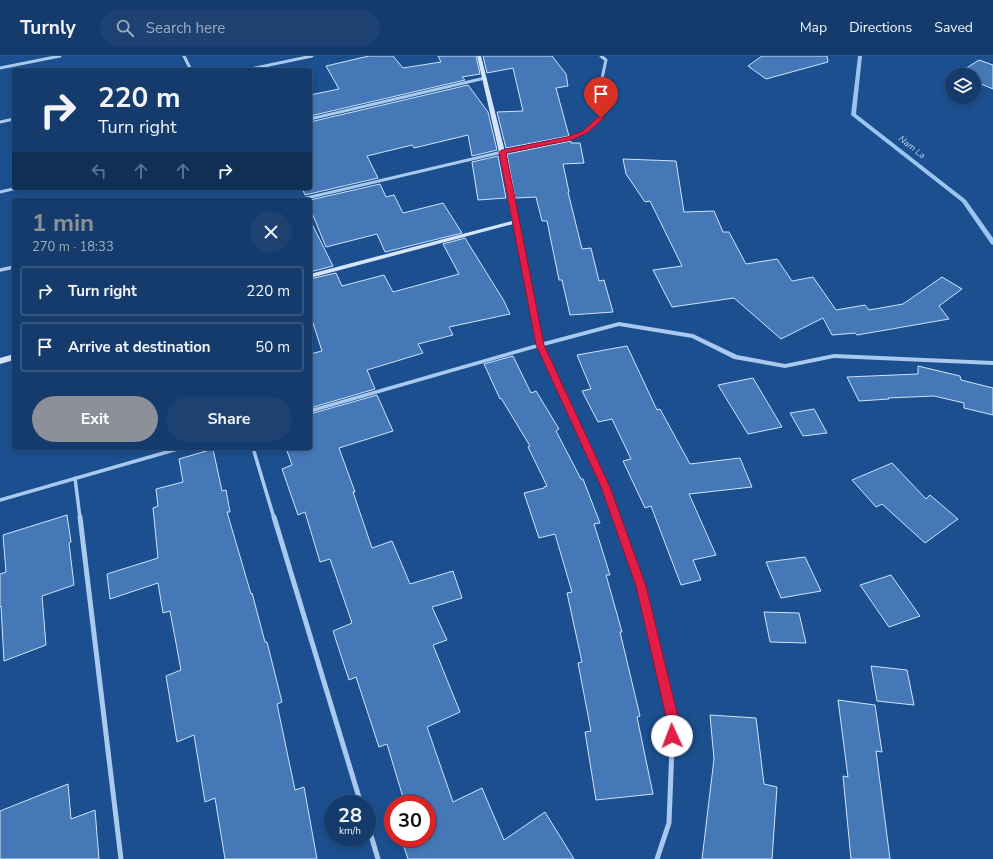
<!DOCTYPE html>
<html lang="en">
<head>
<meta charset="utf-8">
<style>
	:root { --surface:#143b6b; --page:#1d4271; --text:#f1f3f6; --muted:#9dadc1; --line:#33557e; --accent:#8c9099 }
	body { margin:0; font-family:"Nunito Sans",sans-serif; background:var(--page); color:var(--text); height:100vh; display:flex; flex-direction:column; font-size:15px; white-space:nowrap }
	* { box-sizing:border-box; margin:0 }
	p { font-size:13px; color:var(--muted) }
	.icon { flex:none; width:22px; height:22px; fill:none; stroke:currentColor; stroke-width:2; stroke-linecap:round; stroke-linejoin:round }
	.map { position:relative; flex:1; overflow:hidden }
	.drawer { position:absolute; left:12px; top:142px; width:300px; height:252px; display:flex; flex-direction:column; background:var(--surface); border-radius:4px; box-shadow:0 2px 6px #0003,0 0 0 1px var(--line) }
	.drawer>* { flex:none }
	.guide { position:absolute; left:12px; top:12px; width:300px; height:122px; border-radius:4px; box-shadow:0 2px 6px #0003,0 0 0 1px var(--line); background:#143b6b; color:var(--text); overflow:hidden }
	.controls { position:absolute; left:945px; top:12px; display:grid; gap:8px }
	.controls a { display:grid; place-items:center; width:36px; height:36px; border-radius:50%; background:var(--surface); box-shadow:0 2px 6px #0003,0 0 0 1px var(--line); font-size:20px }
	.speed { position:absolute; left:324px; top:739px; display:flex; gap:8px; font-size:20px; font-weight:700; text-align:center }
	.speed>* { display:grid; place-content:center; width:52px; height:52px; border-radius:50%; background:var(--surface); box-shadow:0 2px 6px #0003,0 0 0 1px var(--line); line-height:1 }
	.speed small { font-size:10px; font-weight:400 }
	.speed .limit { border:6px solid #d22; background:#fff; color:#111 }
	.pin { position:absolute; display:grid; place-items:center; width:34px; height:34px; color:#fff; margin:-41px -17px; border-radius:50% 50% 50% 0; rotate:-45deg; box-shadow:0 0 4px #0007 }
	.pin .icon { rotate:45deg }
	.me { position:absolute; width:44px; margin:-22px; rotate:358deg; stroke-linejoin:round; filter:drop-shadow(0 0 3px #0008) }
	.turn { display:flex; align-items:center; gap:14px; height:84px; padding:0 20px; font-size:18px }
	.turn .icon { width:52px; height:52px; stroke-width:2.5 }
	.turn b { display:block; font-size:28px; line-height:34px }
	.lanes { display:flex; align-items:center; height:38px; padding:0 20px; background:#0003; justify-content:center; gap:20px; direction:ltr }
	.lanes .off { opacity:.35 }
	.round { display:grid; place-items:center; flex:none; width:42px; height:42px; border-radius:21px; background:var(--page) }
	.head { display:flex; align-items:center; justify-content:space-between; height:68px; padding:0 20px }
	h1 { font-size:24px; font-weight:700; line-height:30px; color:var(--accent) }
	.cta { display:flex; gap:8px; margin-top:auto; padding:8px 20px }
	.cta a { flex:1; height:46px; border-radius:24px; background:var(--accent); color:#fff; font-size:16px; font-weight:700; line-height:46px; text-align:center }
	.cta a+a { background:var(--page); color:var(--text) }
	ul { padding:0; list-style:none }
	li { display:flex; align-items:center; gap:12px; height:50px; margin:0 8px 6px; padding:0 12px; border:2px solid var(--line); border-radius:4px }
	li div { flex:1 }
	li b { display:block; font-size:15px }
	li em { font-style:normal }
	header { display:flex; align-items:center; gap:24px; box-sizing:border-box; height:56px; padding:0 20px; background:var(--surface); border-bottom:1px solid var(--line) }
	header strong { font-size:19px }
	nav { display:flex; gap:22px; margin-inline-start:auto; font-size:14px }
	.search { width:280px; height:36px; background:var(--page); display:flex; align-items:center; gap:10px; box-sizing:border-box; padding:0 14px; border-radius:22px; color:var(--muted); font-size:15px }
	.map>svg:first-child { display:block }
</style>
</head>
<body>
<header>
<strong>Turnly</strong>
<div class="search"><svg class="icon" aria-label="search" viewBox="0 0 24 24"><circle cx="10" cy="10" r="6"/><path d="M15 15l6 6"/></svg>Search here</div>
<nav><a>Map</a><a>Directions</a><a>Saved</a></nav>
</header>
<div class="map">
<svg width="993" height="803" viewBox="0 0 993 803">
	<rect width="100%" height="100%" fill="#1b4f8f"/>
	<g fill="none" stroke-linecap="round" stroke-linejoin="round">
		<path fill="#9cc4f0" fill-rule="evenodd" d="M858,0h4l-6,58 110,86 27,38v7l-2,-1 -29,-42 -111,-87z"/>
	</g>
	<path fill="#4478b7" stroke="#cfe3fa" d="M369,0h24l10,12 38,-6 -3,-6h38l4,18 -18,3 3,3 -155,36v-21l29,-6 -13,-23z
		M483,0h69l14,18 2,12 -12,2 13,48 -63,12 -9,-36 26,-1 -10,-43 -26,5z
		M762,0h65l1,6 -62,17 -18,-13z
		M979,4l14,5v24l-19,-8v-6l-17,-1z
		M468,29l20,27 9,38 -25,6 -4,-21 -54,13 -2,-3 -45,11 11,22 -73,17 -3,-7h8v-66z
		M571,85v2h9l4,20 -21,1 6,28h-1l14,57 9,-1 8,33 5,-1 9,32 -43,3 -8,-35h-3l-12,-59h-5l-6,-24 -21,1 -8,-44z
		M498,100l8,42 -28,2 -6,-38z
		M623,103l53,2 8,51 30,-1 9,21h6l17,32 31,-5 15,22 21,-4 23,33 29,-5 4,5 34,-6 39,-27 20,12 -23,17 10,13 -92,16 -2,-2 -23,2 -9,-17 -42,21 -47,-41 -62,9 -19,-37 29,-4 -32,-65 -5,1 -19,-28z
		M380,128l6,13 8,-2 9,18 40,-10 19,30 -77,19 -8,-18 -51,13 -16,-39v-8z
		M310,164l23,46 -23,6z
		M465,182l39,63 6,13 -61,13 4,8 -35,9 5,9 -56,17 8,19 -65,19v-54l12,-3 -12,-37v-35l26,-6 6,13 42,-11 9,17 66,-18 -16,-30z
		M627,290l30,64 3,-1 30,55 50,-6 12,29 -63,7 27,61 -23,5 8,20 -20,5 -30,-79 -6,2 -22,-47 8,-2 -19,-40 -14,3 -16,-31 9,-2 -14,-34z
		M513,300l18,37 5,-2 23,38 -3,2 25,48h2l17,44 -6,1 16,51h-4l16,57h-2l20,84 -3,1 16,77 -57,6 -11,-68 6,-1 -13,-68 4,-1 -15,-69 5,-1 -17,-58 -16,4 -15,-45 20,-5v-1l3,-1 -19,-39 2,-1 -29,-48 -1,1 -16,-35z
		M918,310l42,10 1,4 32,8v27l-29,-7v-5l-30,-7 -46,2 1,1 -30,2 -12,-24 71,-3z
		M753,322l29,49 -34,7 -30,-49z
		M377,339l16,36 -54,17 16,44h-2l19,56 20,-7 18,43 43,-13 9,27 -30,9 15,33 -14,5 27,67 -33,15 26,75 29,-14 22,52 41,-28 29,47h-166l-7,-21h26v-34h-22l-18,-60 -8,3 -23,-70 -7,3 -16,-49 19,-8 -22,-64 -10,3 -15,-50 -7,3 -16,-46 10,-4 -6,-17h24v-34z
		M814,353l13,24 -24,3 -13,-23z
		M213,393l9,42 4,-1 4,22h-3l24,82 1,-1 13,49h2l15,60 -5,2 18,86 9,-3 13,72h-92l-10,-61 -10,4 -11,-67 -17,7 -11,-66 15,-6 -11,-59 -7,2 -5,-30 -48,16 -3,-25 51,-16 -5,-50 5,-2 -2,-17 27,-7 -4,-23z
		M892,407l34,36 4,-4 28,24 -33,24 -43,-39 -6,3 -24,-27z
		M67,459l4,27 -2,1 5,42 -32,11 4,49 -42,16 -3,-55 -1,1v-33l6,-2 -3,-37z
		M805,501l16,34 -40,7 -15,-36z
		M891,519l29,41 -31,11 -29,-42z
		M764,556l35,1 7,30 -36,-1z
		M871,610l36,4 7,35 -37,-4z
		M838,644l37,5 7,47 -6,-1 14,108h-39l-8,-83 5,1z
		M710,659l46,3 8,66 13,3 -5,72h-70l12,-100z
		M68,728l3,35 24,-9 4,49h-99v-48z"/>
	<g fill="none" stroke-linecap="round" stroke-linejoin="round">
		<path stroke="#a9c9ee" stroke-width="3" d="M184,0l7,14
			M0,12l60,-12
			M246,14l66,-14
			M310,63l175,-41
			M0,66l14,-3
			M0,136l17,-4
			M298,144l204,-48 67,-13 16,-7 16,-14 -2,-26 7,-32 -5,-4
			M515,166l7,34"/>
		<path stroke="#a9c9ee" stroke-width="3.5" d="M522,199l18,90 65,142 11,31
			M0,214l14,-3
			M310,355l230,-66
			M253,392l21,70
			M75,422l5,40
			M0,444l181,-52"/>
		<path stroke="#a9c9ee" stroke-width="5" d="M80,461l41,342
			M274,461l87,287
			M616,461l25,69 32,135 -4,102 -12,36
			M367,766l11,37"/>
		<path fill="#a9c9ee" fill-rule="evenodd" d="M619,266l74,12 44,21 48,9 49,-10 159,7v4l-159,-7 -49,10 -51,-9 -42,-21 -73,-12 -79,21 -3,-2 3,-2z"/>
		<path fill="#d6e6fa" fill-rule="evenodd" d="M477,0h4l24,96 13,70 -1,1 -207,55v-4l202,-53 -13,-69z
			M14,298v6l-14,4v-6z"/>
	</g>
	<path fill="#e11d48" stroke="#92132f" d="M599,60l5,2 -17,15 -16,7 -65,13 38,192 66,142 36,99 33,135 -3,19 -4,1 -4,-1 -1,-4v-15l-31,-135 -35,-99 -65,-142 -37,-193 3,-2 65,-13 16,-6z"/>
	<g text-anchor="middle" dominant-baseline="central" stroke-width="3.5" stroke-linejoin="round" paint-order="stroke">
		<g font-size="9" font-style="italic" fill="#b5d3f5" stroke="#1b4f8f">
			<text transform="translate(912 91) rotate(38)">Nam La</text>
		</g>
	</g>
</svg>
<div class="controls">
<a><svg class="icon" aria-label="layers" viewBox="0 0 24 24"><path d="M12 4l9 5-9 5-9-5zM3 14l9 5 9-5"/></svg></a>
</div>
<div class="speed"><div>28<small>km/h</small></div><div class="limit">30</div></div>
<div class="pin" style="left:601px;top:62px;background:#d93025"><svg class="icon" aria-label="arrive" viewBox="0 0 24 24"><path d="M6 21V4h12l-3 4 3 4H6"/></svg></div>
<svg class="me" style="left:672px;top:680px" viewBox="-20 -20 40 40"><circle r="19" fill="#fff"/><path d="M0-13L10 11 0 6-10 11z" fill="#e11d48"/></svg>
<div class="guide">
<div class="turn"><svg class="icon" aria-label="right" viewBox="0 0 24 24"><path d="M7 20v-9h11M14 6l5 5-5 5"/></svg><div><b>220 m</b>Turn right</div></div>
<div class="lanes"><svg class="icon off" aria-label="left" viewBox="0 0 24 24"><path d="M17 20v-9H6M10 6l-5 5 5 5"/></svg><svg class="icon off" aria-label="ahead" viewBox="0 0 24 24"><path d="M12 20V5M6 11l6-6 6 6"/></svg><svg class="icon off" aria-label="ahead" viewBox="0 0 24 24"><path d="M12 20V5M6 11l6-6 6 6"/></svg><svg class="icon" aria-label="right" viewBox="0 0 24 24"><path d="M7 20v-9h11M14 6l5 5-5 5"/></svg></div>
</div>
<section class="drawer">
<div class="head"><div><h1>1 min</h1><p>270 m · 18:33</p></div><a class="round"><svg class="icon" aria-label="close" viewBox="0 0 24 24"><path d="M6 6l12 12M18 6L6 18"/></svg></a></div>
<ul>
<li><svg class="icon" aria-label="right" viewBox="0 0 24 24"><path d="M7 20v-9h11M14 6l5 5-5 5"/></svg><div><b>Turn right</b></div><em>220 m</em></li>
<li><svg class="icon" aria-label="arrive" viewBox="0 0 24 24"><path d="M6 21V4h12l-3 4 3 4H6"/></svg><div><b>Arrive at destination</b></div><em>50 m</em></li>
</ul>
<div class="cta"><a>Exit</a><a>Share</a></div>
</section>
</div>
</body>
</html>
